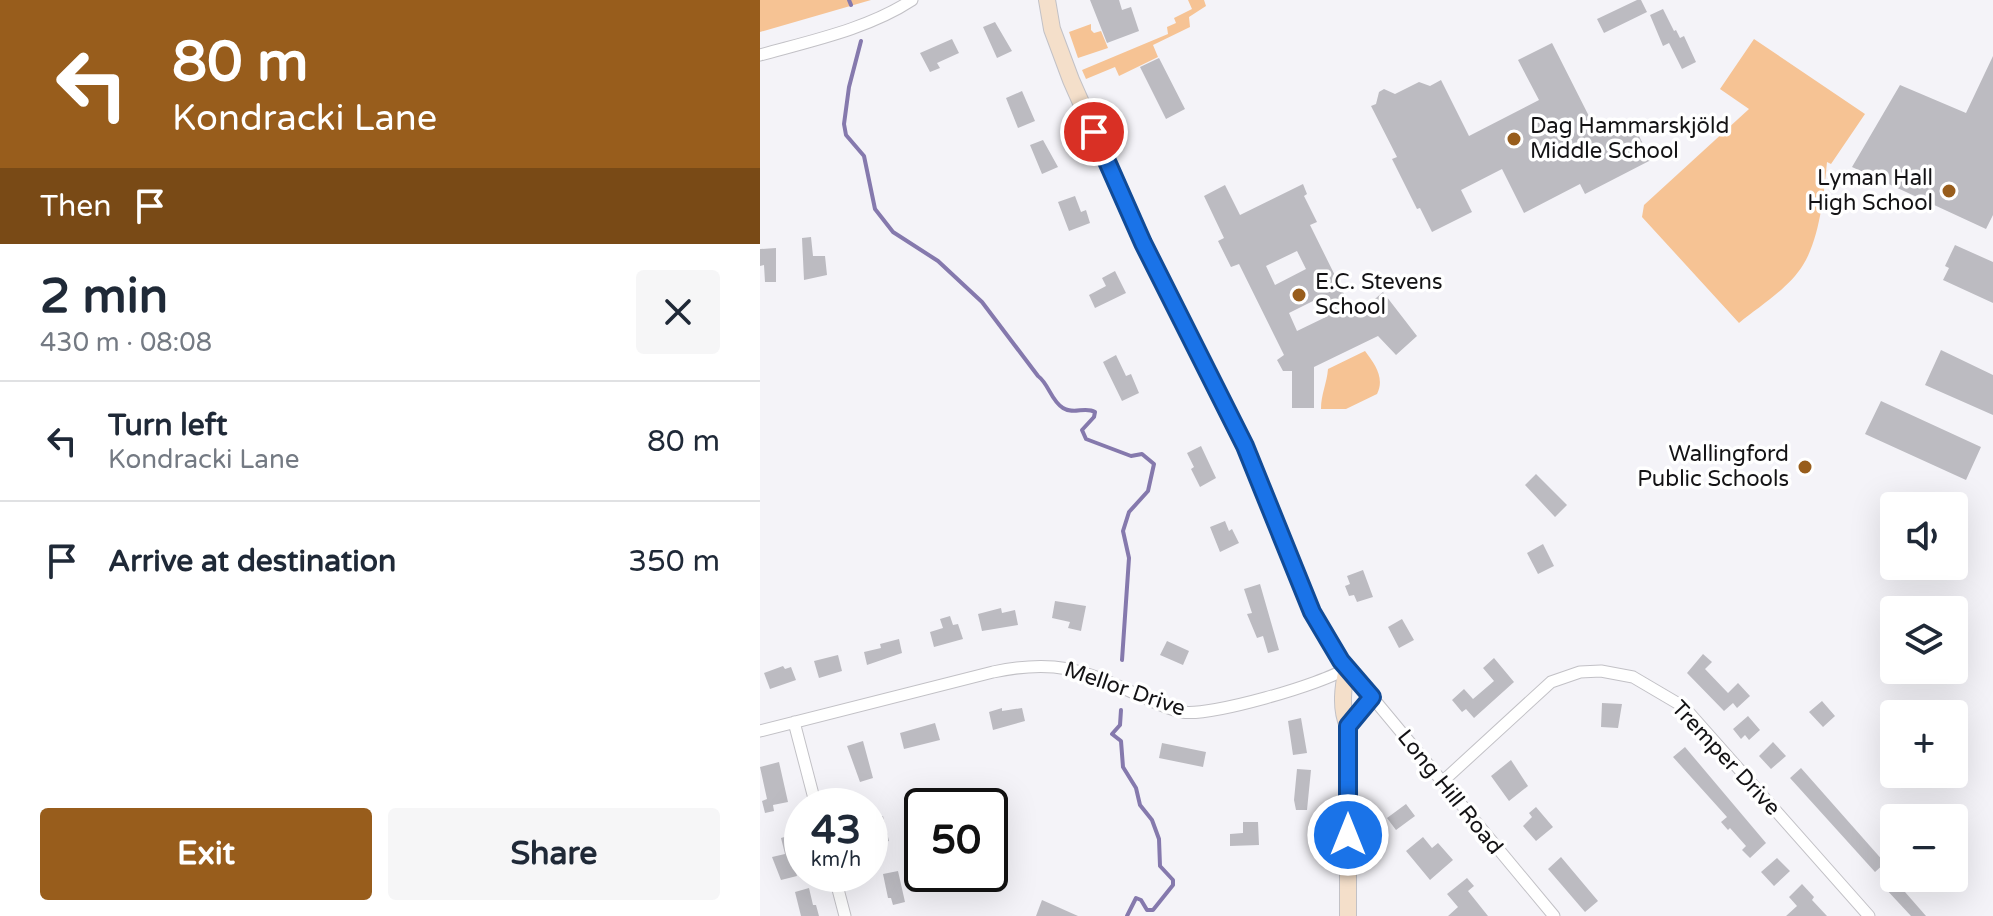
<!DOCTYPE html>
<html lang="en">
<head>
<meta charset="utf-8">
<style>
	:root { --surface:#fff; --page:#f6f6f7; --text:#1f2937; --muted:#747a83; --line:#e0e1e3; --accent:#985d1c }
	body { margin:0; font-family:"Varela Round",sans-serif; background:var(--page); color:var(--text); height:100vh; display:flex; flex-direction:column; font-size:30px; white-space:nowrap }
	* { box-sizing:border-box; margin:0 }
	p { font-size:26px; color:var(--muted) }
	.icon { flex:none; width:44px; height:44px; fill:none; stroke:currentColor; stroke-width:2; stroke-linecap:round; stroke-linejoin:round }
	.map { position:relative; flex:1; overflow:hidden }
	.panel { display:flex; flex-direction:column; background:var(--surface); width:760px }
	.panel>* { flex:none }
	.guide { background:#985d1c; color:#fff; overflow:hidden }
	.buttons { position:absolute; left:1120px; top:492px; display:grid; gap:16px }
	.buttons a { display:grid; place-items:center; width:88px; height:88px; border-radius:8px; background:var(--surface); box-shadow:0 8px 32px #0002; font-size:40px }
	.speed { position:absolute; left:24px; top:788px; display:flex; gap:16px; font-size:40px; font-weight:700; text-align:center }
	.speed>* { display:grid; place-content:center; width:104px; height:104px; border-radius:50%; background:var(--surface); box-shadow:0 8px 32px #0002; line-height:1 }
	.speed small { font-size:20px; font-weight:400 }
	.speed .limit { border:4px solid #111; border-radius:12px; background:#fff; color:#111 }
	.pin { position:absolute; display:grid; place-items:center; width:68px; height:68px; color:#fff; margin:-34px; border:4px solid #fff; border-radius:50%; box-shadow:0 2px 8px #0007 }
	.me { position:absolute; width:88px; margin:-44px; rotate:0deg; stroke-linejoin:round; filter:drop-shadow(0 0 6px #0008) }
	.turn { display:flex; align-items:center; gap:28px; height:168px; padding:0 40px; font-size:36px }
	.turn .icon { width:104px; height:104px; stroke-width:2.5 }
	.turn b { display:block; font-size:56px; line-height:68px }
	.then { display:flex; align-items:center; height:76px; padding:0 40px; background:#0003; gap:16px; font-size:30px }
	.round { display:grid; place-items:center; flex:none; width:84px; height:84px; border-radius:8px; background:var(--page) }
	.summary { display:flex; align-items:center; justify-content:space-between; height:136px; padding:0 40px }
	h1 { font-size:48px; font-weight:700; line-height:60px }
	.action { display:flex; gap:16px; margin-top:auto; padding:16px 40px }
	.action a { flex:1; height:92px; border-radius:8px; background:var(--accent); color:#fff; font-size:32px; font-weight:700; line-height:92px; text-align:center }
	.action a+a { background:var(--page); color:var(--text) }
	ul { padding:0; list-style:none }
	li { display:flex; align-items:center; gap:24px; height:120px; padding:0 40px; border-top:2px solid var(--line) }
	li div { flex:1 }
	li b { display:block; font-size:30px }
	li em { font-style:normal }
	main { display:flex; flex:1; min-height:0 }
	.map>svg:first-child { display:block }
</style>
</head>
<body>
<main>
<section class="panel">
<div class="guide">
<div class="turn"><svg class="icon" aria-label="left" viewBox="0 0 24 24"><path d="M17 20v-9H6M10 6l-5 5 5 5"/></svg><div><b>80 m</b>Kondracki Lane</div></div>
<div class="then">Then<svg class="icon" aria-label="arrive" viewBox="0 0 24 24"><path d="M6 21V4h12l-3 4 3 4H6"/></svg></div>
</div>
<div class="summary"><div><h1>2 min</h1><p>430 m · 08:08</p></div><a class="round"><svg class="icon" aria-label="close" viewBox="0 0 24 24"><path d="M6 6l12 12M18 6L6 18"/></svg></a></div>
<ul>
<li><svg class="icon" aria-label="left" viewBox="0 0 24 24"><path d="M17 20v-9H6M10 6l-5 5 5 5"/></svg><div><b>Turn left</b><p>Kondracki Lane</p></div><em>80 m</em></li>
<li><svg class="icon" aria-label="arrive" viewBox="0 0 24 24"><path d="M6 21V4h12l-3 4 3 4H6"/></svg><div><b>Arrive at destination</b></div><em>350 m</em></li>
</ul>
<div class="action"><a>Exit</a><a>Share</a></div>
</section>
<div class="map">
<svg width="1233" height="916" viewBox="0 0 1233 916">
	<rect width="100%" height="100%" fill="#f4f3f8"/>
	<path fill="#f6c394" d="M0,0h111l-111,32z
		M428,0h16l2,6 -17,11 1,10 -37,18 5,12 -39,19 -4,-9 -29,12 -4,-9 86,-36 -1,-7 9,-4 -2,-5 18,-9z
		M331,24v6l3,3 7,-2 7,17 -30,10 -9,-26z
		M994,39l111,75 -34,50 -4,-2c-3,31 -7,76 -24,103 -14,23 -43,41 -64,58l-97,-106 2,-12 105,-96 -29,-20z
		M605,351c10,13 20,27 12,43l-31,15h-25c0,-15 6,-26 7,-40z"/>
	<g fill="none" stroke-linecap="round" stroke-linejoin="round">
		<path stroke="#8579ad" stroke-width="4" d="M89,0l2,5
			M101,41l-12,46 -5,37 2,11 18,21 11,53 18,23 45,29 44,41 56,74c11,8 13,25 25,32 11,7 22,-2 32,4l-1,5 -12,13 4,9 45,17 11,-2 12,10 -6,27 -19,21 -6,19 6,27 -7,102
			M361,710l-1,15 -8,9 9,7 2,26 13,21 4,17 12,15 7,19 1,27 13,14v5l-20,25h-6l-6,-10 -5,-2 -9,18"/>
	</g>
	<path fill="#bcbbc1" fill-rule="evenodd" d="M330,0h29l3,10 9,-3 8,24 -32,12z
		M877,0h4l6,12 -43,21 -7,-14z
		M903,9l11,22 2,-1 4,8 4,-2 12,26 -14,7 -13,-26 -6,3 -13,-31z
		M235,22l17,29 -15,7 -14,-31z
		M192,39l7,14 -22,10 3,5 -10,4 -10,-19z
		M792,43l47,93 32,-16 20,40 -66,34 -5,-10 -56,29 -22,-44 -41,21 11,22 -40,20 -12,-24 -3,1 -25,-50 5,-2 -26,-51 5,-2 3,-12 5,-3 11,5 24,-12 11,4 11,-6 28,56 70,-36 -21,-40z
		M1233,56v159l-7,14 -134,-62 48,-82 66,28z
		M399,58l26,51 -19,10 -26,-52z
		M262,91l13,30 -17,7 -12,-30z
		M283,140l15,27 -16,7 -12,-29z
		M543,184l4,10 -3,2 13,26 -7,3 45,91 28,-24 34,44 -21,19 -18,-19 -64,31v41h-22v-37h-9l-6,-11 7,-5 -45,-91 -8,3 -13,-26 6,-3 -20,-42 21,-11 15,30zM537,251l9,18 -31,16 -9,-19zM559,298l9,18 -31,15 -8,-18z
		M315,196l6,16 5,-2 4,13 -21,8 -11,-29z
		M51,237l2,19h12l2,19 -23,5 -2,-42z
		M1195,245l38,17v41l-50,-23 6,-12 -4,-2z
		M16,248v34h-11l-1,-17 -4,1v-17z
		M355,271l11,22 -31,15 -6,-13 17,-9 -4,-8z
		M1181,350l52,25v40l-68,-30z
		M356,355l10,21 5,-2 8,19 -17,8 -19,-39z
		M1121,401l100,46 -15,33 -101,-46z
		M441,446l15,32 -16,9 -9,-18 3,-2 -7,-14z
		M776,474l31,31 -12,12 -30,-32z
		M465,521l4,10 3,-2 7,14 -19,9 -10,-25z
		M783,544l11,22 -16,8 -11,-21z
		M603,570l10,27 -16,5 -3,-7 -5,1 -4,-10 5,-2 -3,-8z
		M500,584l19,66 -11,3 -5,-17 -6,2 -10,-24 5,-1 -8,-24z
		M295,601l31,5 -5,25 -13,-3 2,-6 -18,-4z
		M241,608l1,5 13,-3 3,15 -36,6 -4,-17z
		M190,616l3,9 5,-1 5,15 -29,8 -4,-15 13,-4 -3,-9z
		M642,619l12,21 -15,8 -11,-21z
		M139,639l3,14 -35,12 -3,-13 17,-4 -1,-4z
		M407,641l22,10 -6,14 -23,-10z
		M943,654l9,8 -7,7 23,24 10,-10 12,13 -13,12 -4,-5 -9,8 -37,-38z
		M78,655l4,16 -23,7 -5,-17z
		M734,658l20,24 -40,36 -8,-9 -4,3 -10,-12 12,-11 9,10 21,-18 -11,-13z
		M23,666l2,3 6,-2 5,13 -26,9 -6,-16z
		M1062,701l13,15 -12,11 -14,-15z
		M842,703l20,1 -4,24 -17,-1z
		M242,708v3l20,-3 3,13 -32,9 -4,-18z
		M988,716l12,14 -11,10 -4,-5 -4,4 -8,-10z
		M541,718l6,35 -14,2 -5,-34z
		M175,723l5,17 -36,9 -4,-16z
		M103,741l10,37 -13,4 -13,-36z
		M1013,742l13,14 -15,13 -12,-13z
		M402,743l44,9 -3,15 -44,-9z
		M925,747l81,96 -16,15 -8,-8 4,-4 -16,-18 -2,2 -7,-8 6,-5 -54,-60z
		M751,760l17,26 -19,15 -18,-25z
		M19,762l9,40 -15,3 1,6 -9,2 -3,-12 5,-2 -7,-32z
		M1041,768l84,95 -10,9 -85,-94z
		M537,769l14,1 -4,40h-11l-2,-10z
		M646,804l9,12 -19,14 -9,-12z
		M776,807l17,20 -17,14 -13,-15 9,-9 -3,-4z
		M123,816l6,25 -17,4 -2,-26z
		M483,822h15l1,23 -29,1v-12l13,-1z
		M35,834l5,21 -8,2 5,19 -16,4 -9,-23 13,-3 -4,-16z
		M663,837l9,11 6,-5 15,17 -23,20 -24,-29z
		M801,857l37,44 -13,11 -37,-43z
		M1017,858l13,13 -16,15 -13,-14z
		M138,871l7,31 -12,3 -2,-7h-3l-5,-24z
		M707,878l7,8 -6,5 20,25h-40l10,-9 -11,-13z
		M1133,878l12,14 21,24h-15l-27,-29z
		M1042,884l12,13 -2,3 15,16h-41l11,-10 -8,-9z
		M49,888l4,17h3l3,11h-18l-6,-24z
		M282,900l36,16h-42z"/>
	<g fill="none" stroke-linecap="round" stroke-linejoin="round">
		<g stroke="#c2c1c6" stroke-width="13">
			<path id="street" d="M0,55c50,-14 108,-26 152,-55
				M612,697l182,219
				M34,722l22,84
				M0,731l233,-59c61,-13 88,-3 143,22 14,6 30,15 46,18 27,5 141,-28 165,-44
				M682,782l109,-100 29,-10 21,-1 32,6 51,30 185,209
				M74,874l11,42"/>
		</g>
		<g stroke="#c2c1c6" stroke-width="18">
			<path id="secondary" d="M287,0l5,29 19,51 72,163 104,208 65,161 29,49 31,36 -24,29
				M587,668c-4,19 -7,40 1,58v190"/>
		</g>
		<use href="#street" stroke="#fff" stroke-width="11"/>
		<use href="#secondary" stroke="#f4dfca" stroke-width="16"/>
	</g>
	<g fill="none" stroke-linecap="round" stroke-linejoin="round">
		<g stroke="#114b97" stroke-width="20">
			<path id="route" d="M334,132l49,111 102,203 67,166 29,49 31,36 -24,29v109"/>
		</g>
		<use href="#route" stroke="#1a73e8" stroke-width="14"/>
	</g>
	<g fill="#985d1c" stroke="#fff" stroke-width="3">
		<circle cx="754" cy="139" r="8"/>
		<circle cx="1189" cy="191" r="8"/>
		<circle cx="539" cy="295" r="8"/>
		<circle cx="1045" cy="467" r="8"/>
	</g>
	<g text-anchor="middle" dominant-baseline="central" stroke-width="7" stroke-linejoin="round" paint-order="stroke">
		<g font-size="22" fill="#141315" stroke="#fff" text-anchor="start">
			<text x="770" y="126">Dag Hammarskjöld<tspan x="770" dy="25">Middle School</tspan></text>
			<text x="1173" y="178" text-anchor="end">Lyman Hall<tspan x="1173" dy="25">High School</tspan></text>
			<text x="555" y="282">E.C. Stevens<tspan x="555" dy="25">School</tspan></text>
			<text x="1029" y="454" text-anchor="end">Wallingford<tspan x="1029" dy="25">Public Schools</tspan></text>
		</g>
		<g font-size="22" fill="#141315" stroke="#fff">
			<text transform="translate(365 689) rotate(19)">Mellor Drive</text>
			<text transform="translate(966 758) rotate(47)">Tremper Drive</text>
			<text transform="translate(690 792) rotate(51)">Long Hill Road</text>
		</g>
	</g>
</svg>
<div class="buttons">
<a><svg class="icon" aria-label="sound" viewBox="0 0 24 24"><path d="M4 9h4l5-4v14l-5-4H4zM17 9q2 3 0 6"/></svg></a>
<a><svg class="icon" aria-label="layers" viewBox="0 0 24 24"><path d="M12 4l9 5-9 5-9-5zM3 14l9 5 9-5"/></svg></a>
<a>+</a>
<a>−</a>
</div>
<div class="speed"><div>43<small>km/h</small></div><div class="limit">50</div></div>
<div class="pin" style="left:334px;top:132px;background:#d93025"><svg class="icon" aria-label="arrive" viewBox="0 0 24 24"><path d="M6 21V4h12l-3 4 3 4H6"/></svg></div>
<svg class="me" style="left:588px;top:835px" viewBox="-20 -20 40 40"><circle r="17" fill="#1a73e8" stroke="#fff" stroke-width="3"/><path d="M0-11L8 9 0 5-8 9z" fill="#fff"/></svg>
</div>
</main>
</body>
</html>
